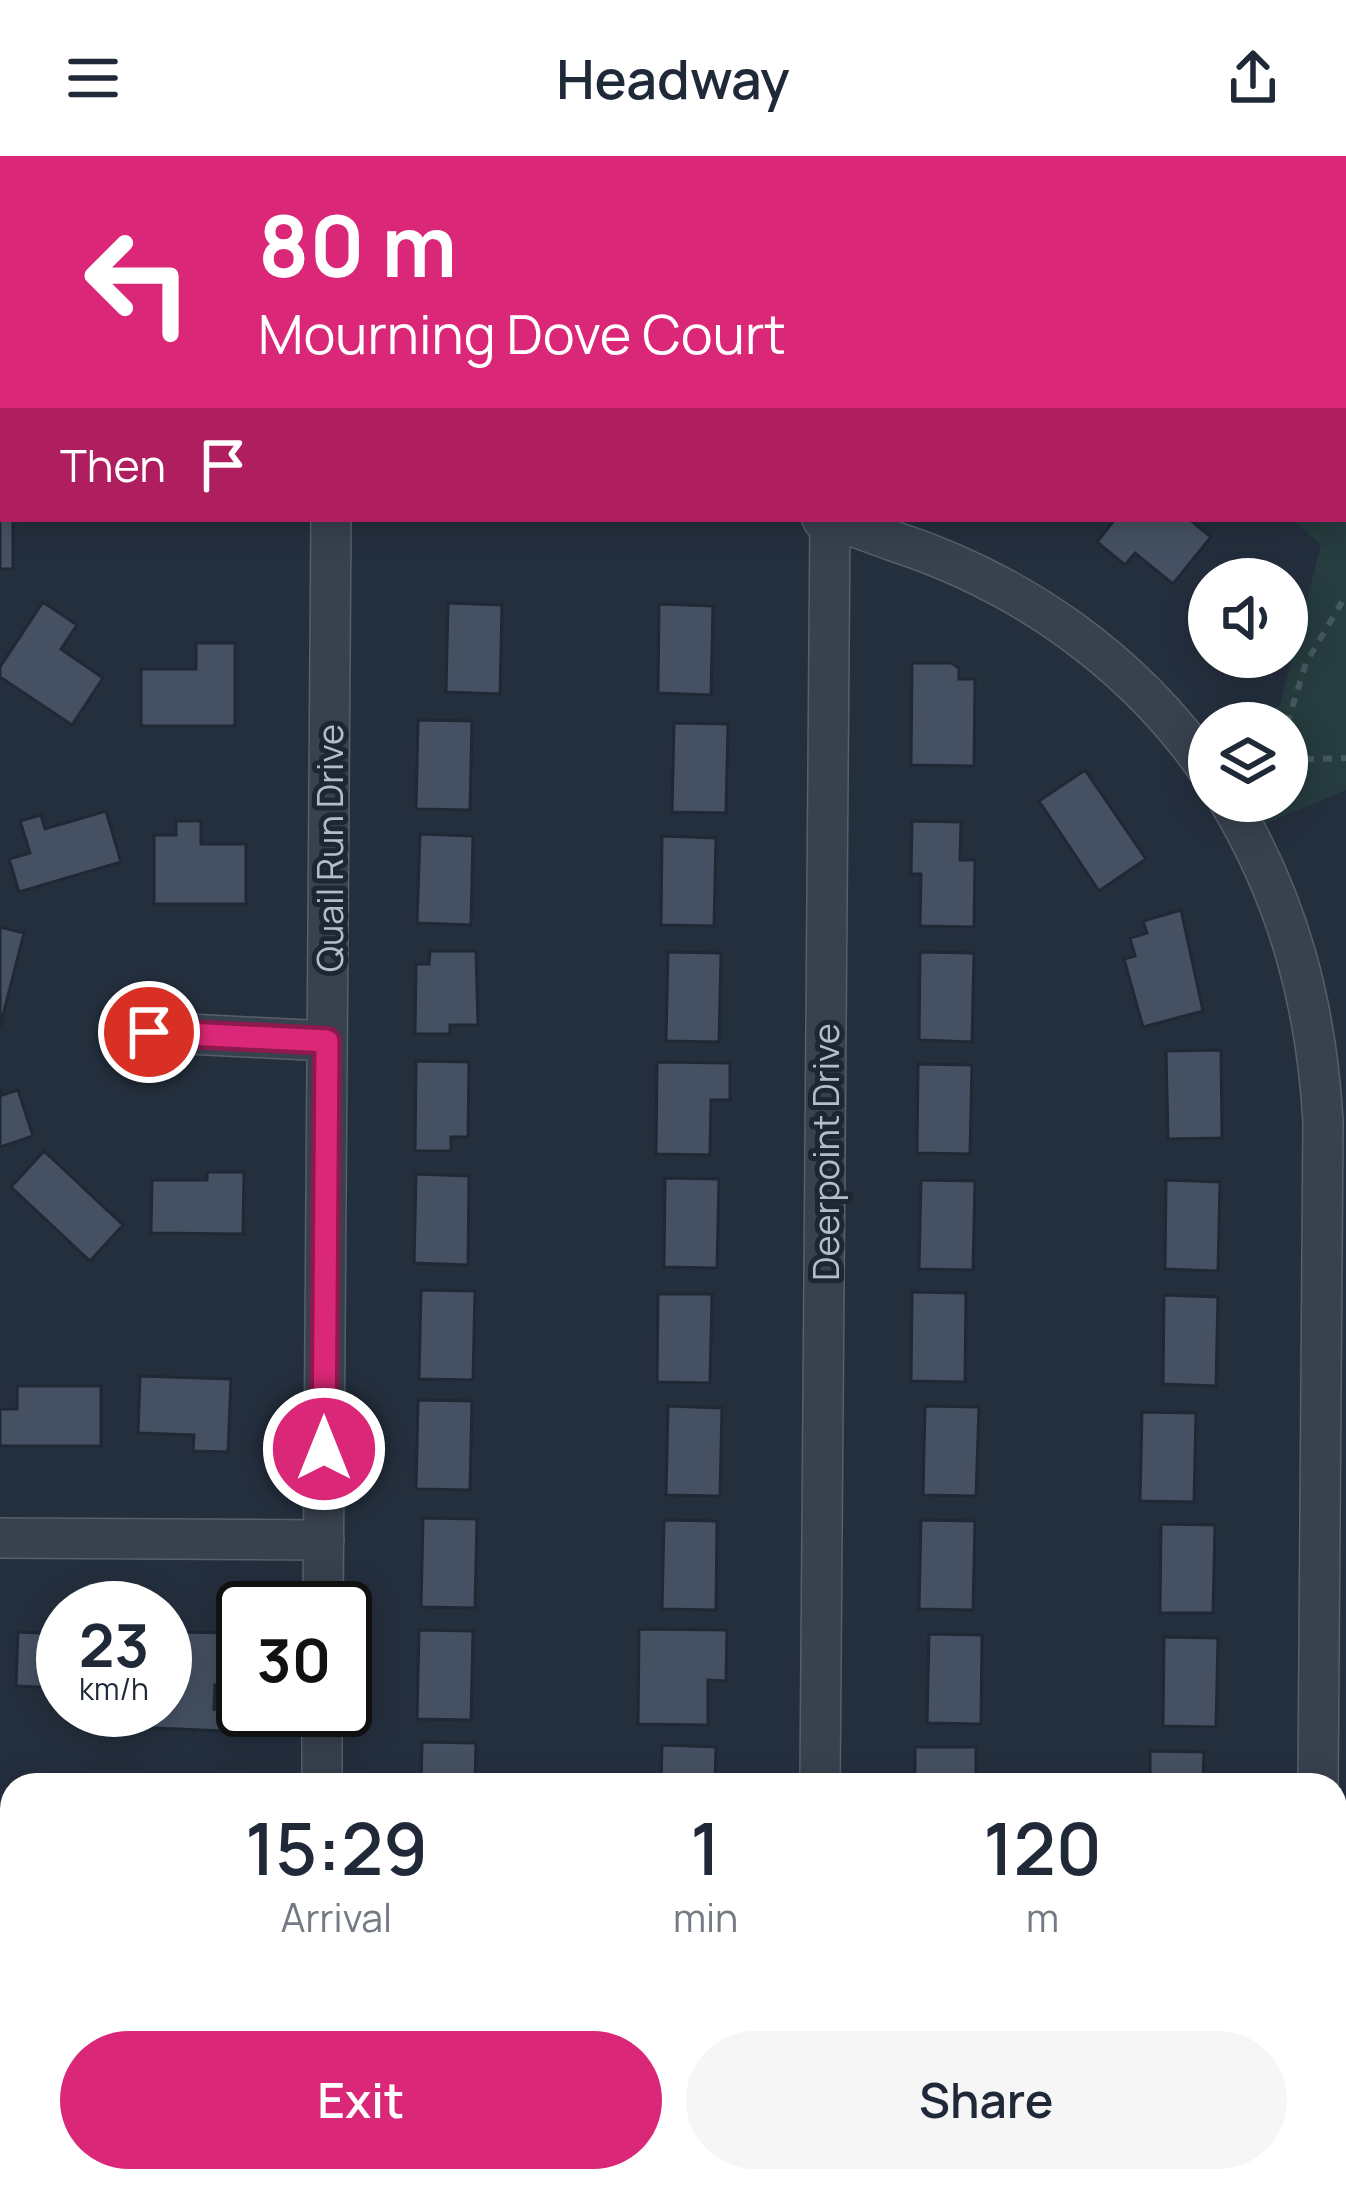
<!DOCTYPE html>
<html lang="en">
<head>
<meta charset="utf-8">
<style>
	:root { --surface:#fff; --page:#f6f6f7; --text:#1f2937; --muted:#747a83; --accent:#db2777 }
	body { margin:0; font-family:Manrope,sans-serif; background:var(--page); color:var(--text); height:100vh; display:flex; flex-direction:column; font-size:45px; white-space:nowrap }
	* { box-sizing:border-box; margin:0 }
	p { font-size:39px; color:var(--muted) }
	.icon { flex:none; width:66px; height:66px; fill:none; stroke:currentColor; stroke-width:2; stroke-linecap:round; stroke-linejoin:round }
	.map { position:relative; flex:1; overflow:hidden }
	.sheet { position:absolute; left:0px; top:1617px; width:1347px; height:420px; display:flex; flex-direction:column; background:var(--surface); border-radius:36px 36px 0 0; box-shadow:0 6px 30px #0003 }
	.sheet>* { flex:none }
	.banner { position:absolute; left:0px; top:0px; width:1347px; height:366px; box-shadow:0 6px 30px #0003; background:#db2777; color:#fff; overflow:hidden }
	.tools { position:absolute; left:1188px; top:402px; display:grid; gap:24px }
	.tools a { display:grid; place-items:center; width:120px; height:120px; border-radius:50%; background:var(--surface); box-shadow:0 6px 30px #0003; font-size:60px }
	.speed { position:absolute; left:36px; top:1425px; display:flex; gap:24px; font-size:60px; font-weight:700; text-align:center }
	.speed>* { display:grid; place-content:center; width:156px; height:156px; border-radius:50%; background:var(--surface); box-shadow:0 6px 30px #0003; line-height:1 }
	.speed small { font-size:30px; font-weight:400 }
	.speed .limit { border:6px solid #111; border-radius:18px; background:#fff; color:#111 }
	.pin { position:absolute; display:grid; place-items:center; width:102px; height:102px; color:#fff; margin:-51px; border:6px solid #fff; border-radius:50%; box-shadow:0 3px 12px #0007 }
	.me { position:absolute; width:132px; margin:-66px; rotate:0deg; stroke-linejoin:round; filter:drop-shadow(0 0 9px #0008) }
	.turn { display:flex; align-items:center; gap:42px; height:252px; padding:0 60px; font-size:54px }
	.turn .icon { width:156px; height:156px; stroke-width:2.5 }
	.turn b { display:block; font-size:84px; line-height:102px }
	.then { display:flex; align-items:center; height:114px; padding:0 60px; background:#0003; gap:24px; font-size:45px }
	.eta { display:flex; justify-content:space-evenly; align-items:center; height:204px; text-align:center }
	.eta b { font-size:72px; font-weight:600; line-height:84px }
	.action { display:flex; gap:24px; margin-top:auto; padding:24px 60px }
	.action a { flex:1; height:138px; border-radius:72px; background:var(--accent); color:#fff; font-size:48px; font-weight:600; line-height:138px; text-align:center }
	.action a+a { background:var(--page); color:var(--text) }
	header { display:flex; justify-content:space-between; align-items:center; height:156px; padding:0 60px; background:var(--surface); font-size:54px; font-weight:600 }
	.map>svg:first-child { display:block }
</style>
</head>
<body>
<header><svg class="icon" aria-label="menu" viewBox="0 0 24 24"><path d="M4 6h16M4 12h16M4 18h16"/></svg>Headway<svg class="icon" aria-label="share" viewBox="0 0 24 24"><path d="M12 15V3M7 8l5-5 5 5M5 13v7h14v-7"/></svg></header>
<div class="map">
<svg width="1346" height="2037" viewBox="0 0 1346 2037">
	<rect width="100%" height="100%" fill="#242f3e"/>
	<path fill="#263c3f" d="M1346,118v516l-88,37 -15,-26h44v-78h-38l31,-18 41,-160 -29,-26h52z"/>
	<path fill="#455162" stroke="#1f2835" stroke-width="3" d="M936,0h121l-121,3z
		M0,306l3,57h10v50h-13z
		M1115,363h74l22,18 -38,47 -38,-31 -10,12 -28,-23z
		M1209,431v40l-20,-20z
		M43,446l34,23 -16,24 42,29 -31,47 -72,-48v-10z
		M448,447l54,2 -2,89 -54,-2z
		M659,448l54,2 -2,89 -53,-2z
		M196,487h39v83h-94v-57h55z
		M912,507h39l8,5v11h16l-1,87 -63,-1z
		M418,564l54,1 -2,89 -54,-1z
		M674,567l54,1 -2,89 -54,-1z
		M1085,614l61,89 -47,32 -60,-90z
		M106,655l15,51 -102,30 -10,-33 21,-6 -10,-32 21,-6 4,14z
		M176,665h25v23h45v60h-92v-69h22z
		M912,665l49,1 -1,38h15l-1,67 -54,-1 1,-52h-10z
		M420,678l53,2 -2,89 -54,-2z
		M662,680l54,2 -2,88 -53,-1z
		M1181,754l22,101 -60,16 -19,-68 11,-3 -5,-18 17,-5 -4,-12z
		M0,771l24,6 -24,94z
		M430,795h46l2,74h-28v9h-35l1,-70h13z
		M668,796l53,1 -2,89 -53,-1z
		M920,796l54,1 -2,89 -53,-2z
		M1221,894l1,88 -54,1 -2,-88z
		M416,905l53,1 -1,75h-17v14h-36z
		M657,906l73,1v37h-19l-1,55 -54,-1z
		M918,908l54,1 -2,89 -53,-1z
		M0,932l2,7 16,-5 15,46 -33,11z
		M44,995l79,74 -33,36 -79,-74z
		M207,1016h37l-1,62 -92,-1 1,-53h55z
		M416,1018l53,2 -1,89 -54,-2z
		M665,1022l54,1 -2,89 -53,-1z
		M921,1024l54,1 -2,89 -54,-1z
		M1166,1024l54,2 -2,89 -53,-2z
		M421,1134l54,1 -2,89 -54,-1z
		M912,1136l54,1 -1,89 -54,-1z
		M658,1138h54l-2,89 -53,-1z
		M1164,1139l54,2 -2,89 -53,-2z
		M140,1220l91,3 -3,73 -35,-1 1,-16 -56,-2z
		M17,1230h84v60h-101v-37h17z
		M418,1244l54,1 -2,89 -54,-1z
		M668,1250l54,2 -2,88 -54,-1z
		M925,1250l54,1 -3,89 -53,-1z
		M1142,1256l54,1 -2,89 -54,-1z
		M423,1362l54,1 -2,89 -54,-1z
		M664,1364l53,1 -1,89 -54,-1z
		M921,1364l54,1 -2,89 -54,-1z
		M1161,1368l54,1 -2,88h-53z
		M639,1473l88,1 -1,51 -18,-1v45l-70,-1z
		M419,1474l54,1 -2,89 -54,-1z
		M18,1476l45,2v54l-47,-2z
		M186,1476l42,1 -3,53 -10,-1 -1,24 12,1 -1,21 -94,-4 1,-17h33l1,-55 19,1z
		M929,1478l53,1 -1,89 -54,-1z
		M1164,1481l54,1 -2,89 -53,-1z
		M422,1586l54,1 -1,42h-54z
		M662,1589l54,2 -1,38h-54z
		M915,1591h61v38l-61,-1z
		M1150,1595l54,1 -1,33h-53z
		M157,2025h89v12h-89z
		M277,2025h96v12h-96z
		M410,2025h77v12h-77z
		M505,2025h97v12h-64v-6h-33z
		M622,2025h93v12h-93z
		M733,2025h96v12h-96z
		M847,2025h85v11l11,1h-96z
		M1089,2025h84v12l-84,-2z"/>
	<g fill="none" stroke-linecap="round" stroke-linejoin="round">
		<g stroke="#565f6c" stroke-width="42">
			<path id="minor" d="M256,3l7,-3
				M0,49h3
				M822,363c24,3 48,14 71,22 127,41 240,120 316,230
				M1229,645c60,101 87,203 94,320l-5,664
				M149,876l178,9
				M0,1382l324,2
				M323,1452l8,-1089
				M322,1629v-75
				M820,1629l10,-1265
				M73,2037l1,-12
				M1290,2037l3,-12"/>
		</g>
		<path stroke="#44595c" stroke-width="6" stroke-dasharray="9 9" stroke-linecap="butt" d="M0,283l3,2
			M1287,568l19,-61 40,-68
			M1287,604l59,-2"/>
		<use href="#minor" stroke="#38414e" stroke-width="39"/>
	</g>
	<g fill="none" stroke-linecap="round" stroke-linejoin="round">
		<g stroke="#8e194d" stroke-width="30">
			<path id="route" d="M149,876l178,9 -3,408"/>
		</g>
		<use href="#route" stroke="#db2777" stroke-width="21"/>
	</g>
	<g text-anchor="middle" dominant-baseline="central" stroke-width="10" stroke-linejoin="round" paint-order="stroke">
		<g font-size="36" fill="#b4bcc9" stroke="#1d2633">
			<text transform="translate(329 692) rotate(-90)">Quail Run Drive</text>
			<text transform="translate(825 996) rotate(-90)">Deerpoint Drive</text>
		</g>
	</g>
</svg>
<div class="tools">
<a><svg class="icon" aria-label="sound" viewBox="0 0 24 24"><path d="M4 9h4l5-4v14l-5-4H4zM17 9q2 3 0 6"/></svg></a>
<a><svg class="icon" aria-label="layers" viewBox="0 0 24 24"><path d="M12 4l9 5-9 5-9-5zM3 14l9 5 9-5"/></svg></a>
</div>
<div class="speed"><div>23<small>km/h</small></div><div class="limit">30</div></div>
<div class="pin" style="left:149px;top:876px;background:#d93025"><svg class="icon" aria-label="arrive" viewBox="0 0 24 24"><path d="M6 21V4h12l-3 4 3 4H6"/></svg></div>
<svg class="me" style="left:324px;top:1293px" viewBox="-20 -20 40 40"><circle r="17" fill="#db2777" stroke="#fff" stroke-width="3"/><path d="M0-11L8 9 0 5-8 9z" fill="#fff"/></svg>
<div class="banner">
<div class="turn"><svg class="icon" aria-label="left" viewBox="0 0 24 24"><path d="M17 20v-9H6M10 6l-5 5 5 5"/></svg><div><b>80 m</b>Mourning Dove Court</div></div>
<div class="then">Then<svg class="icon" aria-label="arrive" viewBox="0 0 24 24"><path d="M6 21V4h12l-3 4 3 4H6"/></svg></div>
</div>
<section class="sheet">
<div class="eta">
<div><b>15:29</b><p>Arrival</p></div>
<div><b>1</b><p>min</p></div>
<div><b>120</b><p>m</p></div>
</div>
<div class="action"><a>Exit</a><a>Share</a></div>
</section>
</div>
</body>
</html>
